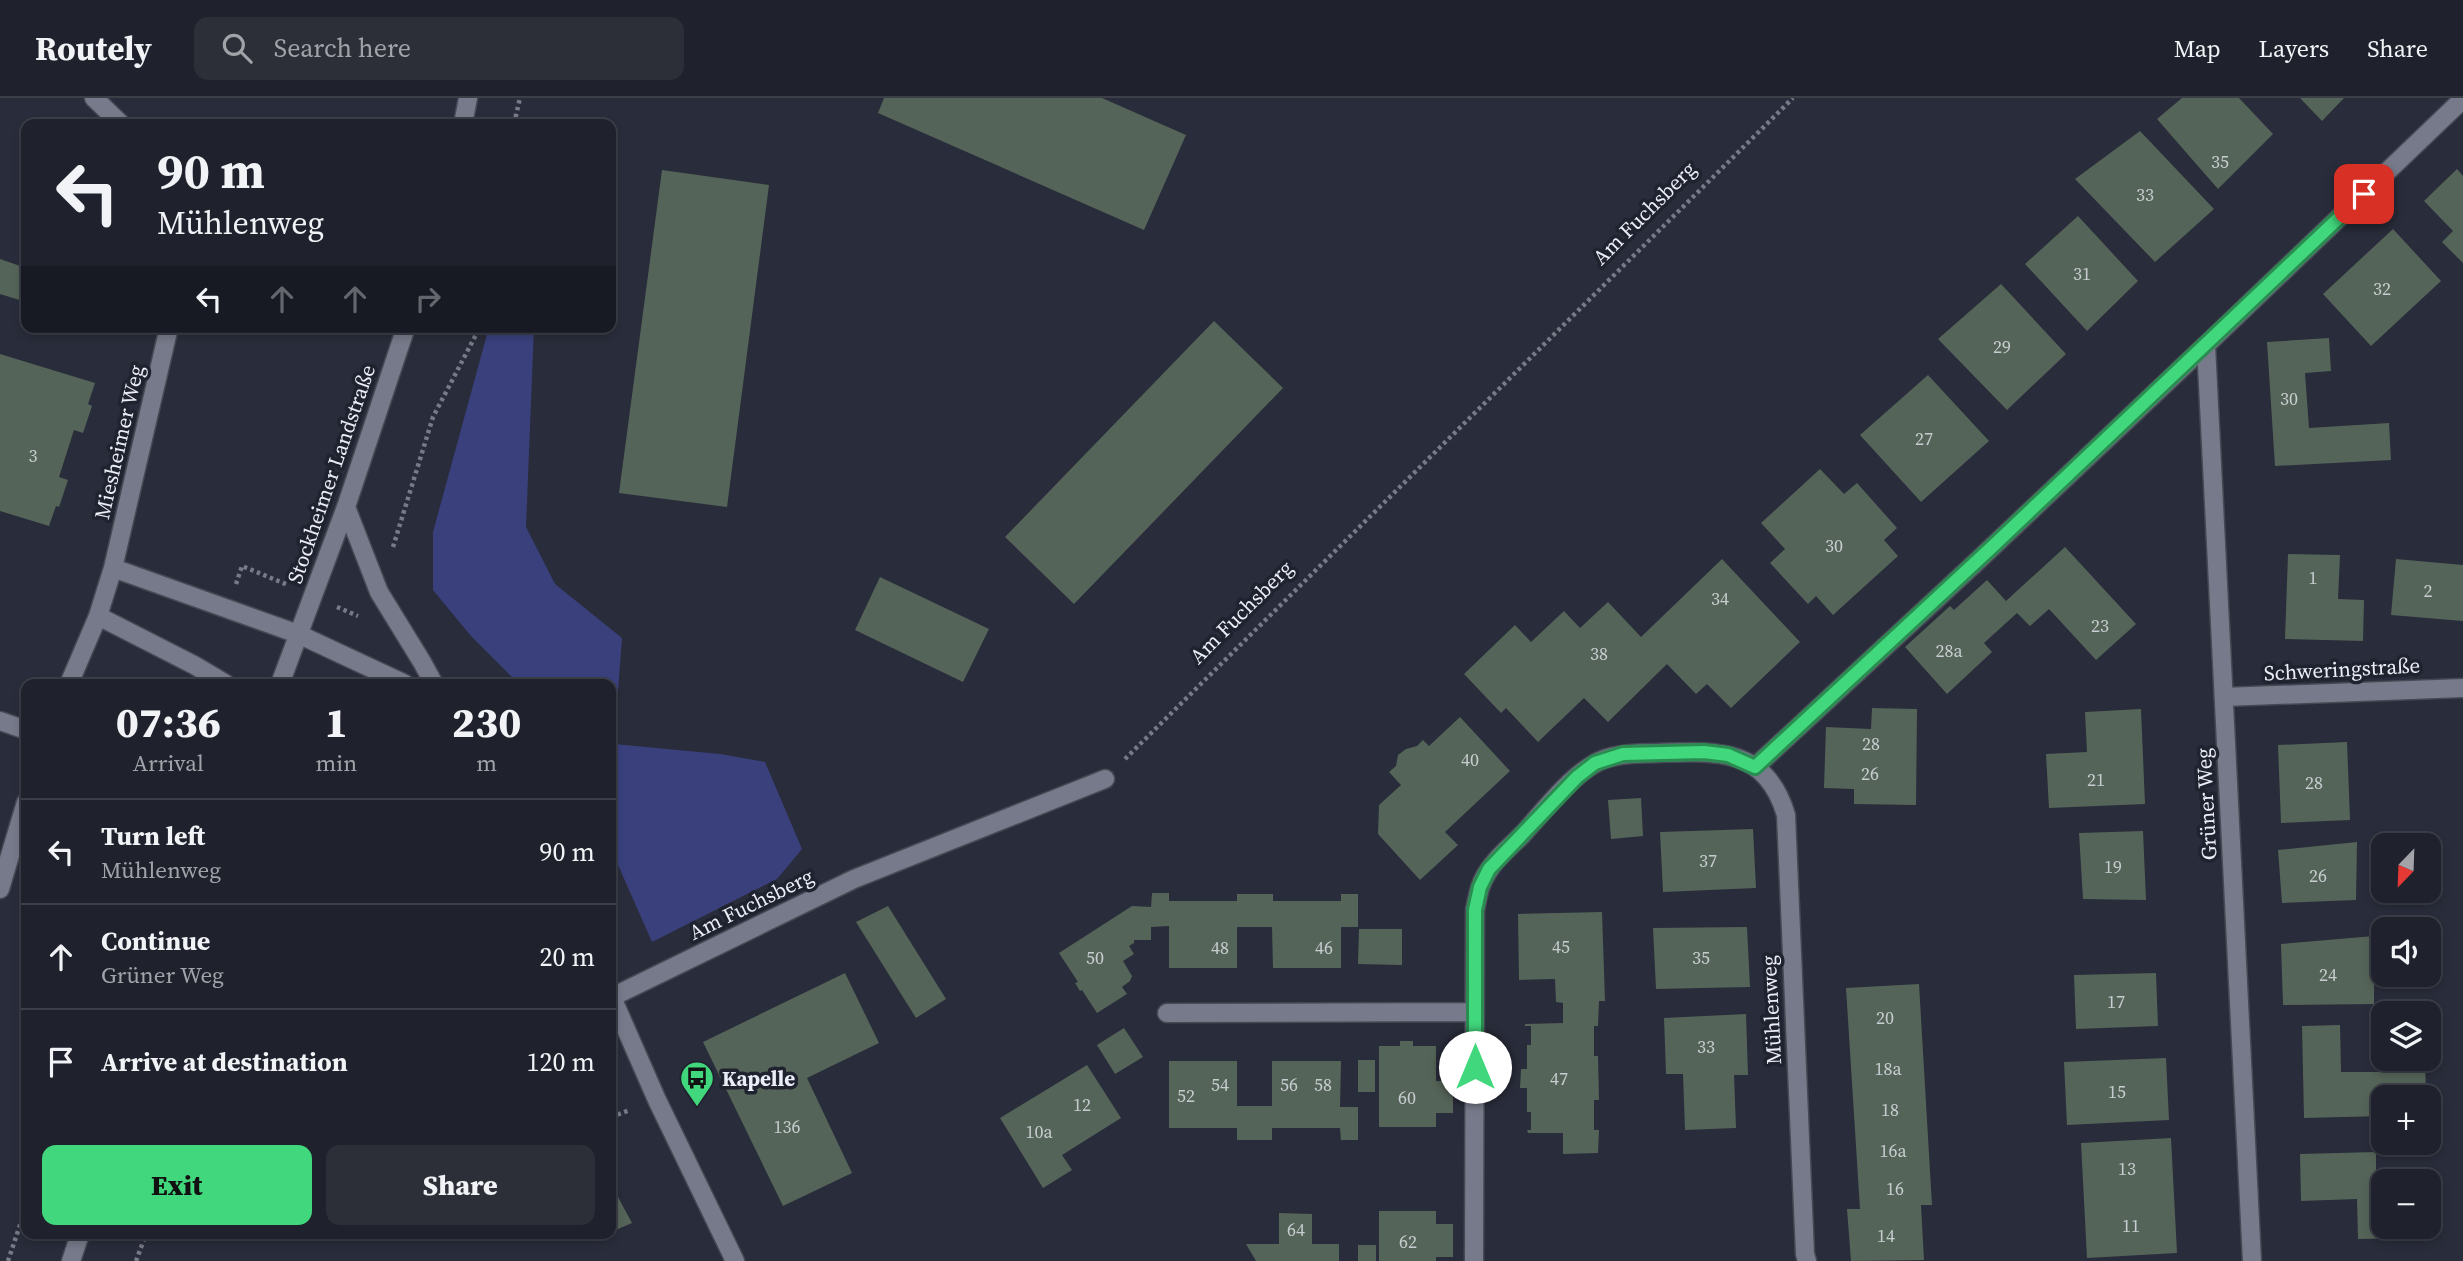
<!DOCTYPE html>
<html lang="en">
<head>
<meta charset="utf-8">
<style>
	:root { --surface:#1f212c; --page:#2c2e38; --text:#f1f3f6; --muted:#a1a3a9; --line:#3c3e48; --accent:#41d77c }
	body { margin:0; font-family:"Source Serif 4",serif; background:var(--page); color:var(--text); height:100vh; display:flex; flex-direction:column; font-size:26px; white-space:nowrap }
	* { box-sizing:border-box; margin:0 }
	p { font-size:23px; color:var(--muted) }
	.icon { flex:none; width:38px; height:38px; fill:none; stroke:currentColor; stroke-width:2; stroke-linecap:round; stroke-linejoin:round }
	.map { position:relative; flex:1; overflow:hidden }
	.side { position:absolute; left:21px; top:581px; width:595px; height:560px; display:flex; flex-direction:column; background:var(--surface); border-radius:14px; box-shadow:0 4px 10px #0003,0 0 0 2px var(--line) }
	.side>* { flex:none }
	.hud { position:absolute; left:21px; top:21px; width:595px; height:214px; border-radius:14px; box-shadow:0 4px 10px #0003,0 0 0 2px var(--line); background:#1f212c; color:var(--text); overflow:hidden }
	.needle { width:46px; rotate:203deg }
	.buttons { position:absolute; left:2371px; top:735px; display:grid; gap:14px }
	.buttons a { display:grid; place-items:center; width:70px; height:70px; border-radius:14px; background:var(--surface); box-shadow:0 4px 10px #0003,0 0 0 2px var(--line); font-size:35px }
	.pin { position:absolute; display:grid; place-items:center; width:60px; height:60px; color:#fff; margin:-30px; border-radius:14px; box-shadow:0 4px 10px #0006 }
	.me { position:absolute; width:77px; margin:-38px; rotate:0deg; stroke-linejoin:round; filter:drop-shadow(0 0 5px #0008) }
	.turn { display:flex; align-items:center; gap:24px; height:147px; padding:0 21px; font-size:32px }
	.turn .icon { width:91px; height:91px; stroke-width:2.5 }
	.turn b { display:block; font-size:49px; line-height:60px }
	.lanes { display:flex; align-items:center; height:66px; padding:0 21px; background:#0003; justify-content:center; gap:35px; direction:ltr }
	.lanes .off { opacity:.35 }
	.eta { display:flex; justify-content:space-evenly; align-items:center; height:119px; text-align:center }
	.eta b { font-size:42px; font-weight:800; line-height:49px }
	.button { display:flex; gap:14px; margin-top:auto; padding:14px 21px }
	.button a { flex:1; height:80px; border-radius:14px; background:var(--accent); color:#111; font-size:28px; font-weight:800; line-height:80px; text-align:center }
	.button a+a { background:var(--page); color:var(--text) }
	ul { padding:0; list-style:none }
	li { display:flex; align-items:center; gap:21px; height:105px; padding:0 21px; border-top:2px solid var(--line) }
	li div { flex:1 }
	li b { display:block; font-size:26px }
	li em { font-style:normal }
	header { display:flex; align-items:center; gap:42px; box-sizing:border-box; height:98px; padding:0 35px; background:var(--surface); border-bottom:2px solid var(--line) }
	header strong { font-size:33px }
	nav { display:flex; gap:38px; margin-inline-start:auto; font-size:24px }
	.search { width:490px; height:63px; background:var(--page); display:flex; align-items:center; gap:18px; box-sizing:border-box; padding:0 24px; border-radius:14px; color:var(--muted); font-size:26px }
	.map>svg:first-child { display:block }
</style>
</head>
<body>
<header>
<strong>Routely</strong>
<div class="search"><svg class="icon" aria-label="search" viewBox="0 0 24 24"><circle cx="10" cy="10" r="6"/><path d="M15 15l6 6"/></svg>Search here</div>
<nav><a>Map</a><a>Layers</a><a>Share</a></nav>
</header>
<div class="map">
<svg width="2463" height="1163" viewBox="0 0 2463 1163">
	<rect width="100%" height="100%" fill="#292c3a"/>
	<path fill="#3a407c" d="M489,229h45l-8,200 29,57 67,54 -8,106 106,10 45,8 37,87 -25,30 -125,63 -41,-93v-165h-92l-48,-48 -38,-46v-58z"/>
	<path fill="#556458" d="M884,0h218l84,37 -42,95 -266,-117z
		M2182,0h57l34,36 -55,55 -61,-70z
		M2300,0h44l-22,23z
		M2140,33l74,78 -59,53 -80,-83z
		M2457,71l6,7v87l-21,-21 11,-11 -29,-30z
		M662,72l107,15 -42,322 -108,-14z
		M2078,118l60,65 -51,50 -62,-67z
		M2393,131l48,52 -70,65 -48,-52z
		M0,161l26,9v34l-26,-8z
		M2001,186l65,70 -59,56 -69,-71z
		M1214,223l69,67 -209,216 -69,-67z
		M2329,240l2,33 -26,2 4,55 80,-5 2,37 -116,6 -8,-124z
		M0,256l95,29 -7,21 4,2 -9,27 -9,-3 -15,47 9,3 -9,27 -3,-1 -7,20 -49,-15z
		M1928,277l61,66 -68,61 -61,-67z
		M1820,371l24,25 13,-11 40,45 -13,12 14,16 -65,59 -17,-19 -8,8 -38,-41 15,-14 -24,-26z
		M2065,449l71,77 -40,36 -47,-51 -19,17 -13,-13 -33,30 8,9 -45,42 -42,-47 45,-41 4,4 33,-30 19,21z
		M2288,456l52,1 -2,44 26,1 -1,41 -78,-2z
		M1722,461l78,83 -69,66 -24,-24 -11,10 -29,-30 -59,58 -24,-24 -46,44 -32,-34 -5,5 -37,-39 51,-49 16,17 33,-31 16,17 28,-26 33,35z
		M2396,461l67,6v56l-72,-6z
		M880,479l109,52 -26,53 -108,-52z
		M1872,610l45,1 -1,96 -62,-1v-15l-30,-1 2,-61 45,2z
		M2141,611l4,95 -96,4 -3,-54 41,-2 -2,-40z
		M1460,619l50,54 -65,61 13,13 -38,35 -42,-46 1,-29 22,-20 -12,-13 7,-6 2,-11 8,-6 11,-3 6,-6 6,6z
		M2347,644l3,78 -69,3 -3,-78z
		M1641,700l2,38 -32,3 -3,-39z
		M1753,731l3,59 -93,4 -3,-60z
		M2143,733l3,69 -63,-1 -4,-66z
		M2357,744l-1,58 -74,3 -4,-53z
		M1152,795h17v8h68v-7h36v7h68v-7h17v33h-17v41h-68l-1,-41h-35v41h-68v-42l-18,1v13h-17v3l-5,3 5,8 -11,7 9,15 -2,5 -8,6 5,7 -30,19 -15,-23 -2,1 -5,-8 3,-1 -19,-29 73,-47 19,1z
		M888,808l58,93 -30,19 -60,-96z
		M1602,814l3,89h-6l-1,25h-4v30h4l1,44h-5v30h5l-1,23 -35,1v-21h-35l-1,-3h4v-18h-4v-24h-7l1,-19h6v-24h4v-19h-6v-2l38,-1v-20l-7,-1 -1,-23 -36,1 -1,-66z
		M1747,829l3,60 -94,2 -3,-61z
		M1359,831h43v36l-44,-1z
		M2374,838v68l-91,1 -2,-61z
		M845,875l34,70 -72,35 45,95 -69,33 -80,-164z
		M2156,875l2,53 -82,3 -2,-54z
		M1919,886l13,221h-11l3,55 -73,1 -4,-52h13l-14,-221z
		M1746,916l2,61h-14l2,53 -51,2 -2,-56h-17l-2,-56z
		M2340,927l1,47h40l-1,-31h4v18h41l1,38h-42v19l-80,2 -2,-92z
		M1124,930l19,29 -28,17 -18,-29z
		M1400,943h13v5h23v35h17v32h-17v14h-57v-81h21z
		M2166,960l3,62 -102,5 -3,-63z
		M1358,962h17v32h-17z
		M1169,963h68v45h35v-45h69l-1,46h18v33h-17l-1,-12h-68v12h-35v-12h-68z
		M1087,967l34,53 -59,37 10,15 -29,18 -43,-70z
		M2171,1040l6,115 -90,5 -6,-115z
		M2376,1054v20l33,-1 1,10h-26v46h27l1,11 -54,1 -1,-40 -56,2 -1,-47z
		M611,1086l21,39 -21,9z
		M1379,1113h57v13h17v33h-17v4h-57z
		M1279,1115l33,1v30h27v17h-83l-10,-17h33z
		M1358,1147h18v16h-18z"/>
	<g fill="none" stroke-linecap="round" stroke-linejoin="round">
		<g stroke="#464854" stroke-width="21">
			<path id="service" d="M1755,669l217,-201"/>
		</g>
		<g stroke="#464854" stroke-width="21">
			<path id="minor" d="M94,0l27,26
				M1972,468l234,-221
				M113,470l185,66
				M98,518l96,49 32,19
				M69,586l29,-68 15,-48 56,-241
				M2224,599l239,-9
				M0,623l26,9
				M0,791l26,-87
				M612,899l242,-118 251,-100
				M1167,915l308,-1
				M1474,1163l1,-351c3,-15 5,-28 14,-40 8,-13 22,-24 33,-35 21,-23 46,-56 72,-71 18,-11 42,-10 63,-11 59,-2 109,-6 129,62l19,439 2,7
				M2252,1163l-46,-916 257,-246"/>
		</g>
		<g stroke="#464854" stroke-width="21">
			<path id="tertiary" d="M463,26l5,-26
				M346,409l33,85 43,70 12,22
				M298,536l107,50
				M280,586l66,-177 60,-180
				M611,897l46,105 78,161
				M71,1163l9,-27"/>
		</g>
		<path stroke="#787b87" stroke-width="4.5" stroke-dasharray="3.5 3.5" stroke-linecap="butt" d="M514,26l6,-26
			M393,449l40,-130 47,-90
			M236,486l6,-18 46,19
			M337,509l21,9
			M1125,661l668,-661
			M611,1019l19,-7
			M8,1163l18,-54
			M136,1163l10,-27"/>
		<use href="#service" stroke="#767a8a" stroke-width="18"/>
		<use href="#minor" stroke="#767a8a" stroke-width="18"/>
		<use href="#tertiary" stroke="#767a8a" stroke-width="18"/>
	</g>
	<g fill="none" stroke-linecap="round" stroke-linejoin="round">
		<g stroke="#2a8c51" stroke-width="18">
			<path id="route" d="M1475,969v-157l5,-23 9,-18 88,-92 18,-14 28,-9 81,-2 24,3 27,12 237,-220 372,-353"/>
		</g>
		<use href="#route" stroke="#41d77c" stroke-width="12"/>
	</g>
	<defs>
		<g id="bus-pin" transform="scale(1.75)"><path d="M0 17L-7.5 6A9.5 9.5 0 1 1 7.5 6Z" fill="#41d77c" stroke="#1f222f"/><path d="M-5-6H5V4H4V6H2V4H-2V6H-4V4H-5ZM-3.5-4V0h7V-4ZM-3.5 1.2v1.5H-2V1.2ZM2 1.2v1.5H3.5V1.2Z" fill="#111"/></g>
	</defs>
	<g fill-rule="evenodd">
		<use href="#bus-pin" x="697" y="980"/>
	</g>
	<g text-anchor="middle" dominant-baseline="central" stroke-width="7" stroke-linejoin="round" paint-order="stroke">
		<g font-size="18" fill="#c6cccf">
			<text x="2220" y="63">35</text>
			<text x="2145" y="96">33</text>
			<text x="2082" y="175">31</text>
			<text x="2382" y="190">32</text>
			<text x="2002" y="248">29</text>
			<text x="2289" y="300">30</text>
			<text x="1924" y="340">27</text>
			<text x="33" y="357">3</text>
			<text x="1834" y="447">30</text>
			<text x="2313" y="479">1</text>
			<text x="2428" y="492">2</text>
			<text x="1720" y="500">34</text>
			<text x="2100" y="527">23</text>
			<text x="1949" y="552">28a</text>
			<text x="1599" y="555">38</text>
			<text x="1871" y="645">28</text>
			<text x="1470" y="661">40</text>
			<text x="1870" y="675">26</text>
			<text x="2096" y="681">21</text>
			<text x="2314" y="684">28</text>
			<text x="1708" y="762">37</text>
			<text x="2113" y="768">19</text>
			<text x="2318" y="777">26</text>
			<text x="1561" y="848">45</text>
			<text x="1220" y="849">48</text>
			<text x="1324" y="849">46</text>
			<text x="1095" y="859">50</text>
			<text x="1701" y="859">35</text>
			<text x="2328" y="876">24</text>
			<text x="2116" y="903">17</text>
			<text x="1885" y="919">20</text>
			<text x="1706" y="948">33</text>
			<text x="1888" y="970">18a</text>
			<text x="1559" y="980">47</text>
			<text x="1220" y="986">54</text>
			<text x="1289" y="986">56</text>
			<text x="1323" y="986">58</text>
			<text x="2117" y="993">15</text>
			<text x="1186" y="997">52</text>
			<text x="1407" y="999">60</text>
			<text x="1082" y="1006">12</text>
			<text x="1890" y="1011">18</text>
			<text x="787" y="1028">136</text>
			<text x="1039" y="1033">10a</text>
			<text x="1893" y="1052">16a</text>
			<text x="2127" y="1070">13</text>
			<text x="1895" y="1090">16</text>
			<text x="2131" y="1127">11</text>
			<text x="1296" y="1131">64</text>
			<text x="1886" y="1137">14</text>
			<text x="1408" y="1143">62</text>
		</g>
		<g font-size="21" fill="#eceef7" stroke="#1f222f">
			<text transform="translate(1644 115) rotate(-45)">Am Fuchsberg</text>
			<text transform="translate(119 344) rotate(-77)">Miesheimer Weg</text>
			<text transform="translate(331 376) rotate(-71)">Stockheimer Landstraße</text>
			<text transform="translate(1241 514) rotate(-45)">Am Fuchsberg</text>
			<text transform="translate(2342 571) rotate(-3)">Schweringstraße</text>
			<text transform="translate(2206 706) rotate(-93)">Grüner Weg</text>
			<text transform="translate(751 806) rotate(-26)">Am Fuchsberg</text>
			<text transform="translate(1771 912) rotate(-93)">Mühlenweg</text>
		</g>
		<g font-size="21" font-weight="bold" fill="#eceef7" stroke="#1f222f" text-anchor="start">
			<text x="722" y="980">Kapelle</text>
		</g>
	</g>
</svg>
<div class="buttons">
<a><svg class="needle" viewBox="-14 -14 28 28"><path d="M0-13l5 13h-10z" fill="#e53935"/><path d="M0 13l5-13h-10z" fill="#a1a3a9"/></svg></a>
<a><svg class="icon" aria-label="sound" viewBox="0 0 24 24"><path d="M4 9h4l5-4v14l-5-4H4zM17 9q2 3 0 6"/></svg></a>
<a><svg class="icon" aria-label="layers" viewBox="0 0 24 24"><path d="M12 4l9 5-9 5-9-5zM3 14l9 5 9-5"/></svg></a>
<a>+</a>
<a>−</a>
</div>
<div class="pin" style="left:2364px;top:96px;background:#d93025"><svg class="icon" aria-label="arrive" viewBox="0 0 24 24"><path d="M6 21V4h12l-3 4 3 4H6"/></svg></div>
<svg class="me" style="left:1475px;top:969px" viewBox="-20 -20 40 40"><circle r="19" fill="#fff"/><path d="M0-13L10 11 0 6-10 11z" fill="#41d77c"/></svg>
<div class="hud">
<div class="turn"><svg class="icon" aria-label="left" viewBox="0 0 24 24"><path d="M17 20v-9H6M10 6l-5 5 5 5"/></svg><div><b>90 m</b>Mühlenweg</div></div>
<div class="lanes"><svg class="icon" aria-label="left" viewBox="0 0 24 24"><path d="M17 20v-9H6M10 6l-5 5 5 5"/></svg><svg class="icon off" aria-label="ahead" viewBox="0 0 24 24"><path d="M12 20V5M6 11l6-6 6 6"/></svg><svg class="icon off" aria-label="ahead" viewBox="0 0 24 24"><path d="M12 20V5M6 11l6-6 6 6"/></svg><svg class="icon off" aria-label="right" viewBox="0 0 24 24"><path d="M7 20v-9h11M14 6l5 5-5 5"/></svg></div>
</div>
<section class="side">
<div class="eta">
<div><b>07:36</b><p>Arrival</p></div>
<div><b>1</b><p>min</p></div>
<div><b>230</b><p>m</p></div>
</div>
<ul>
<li><svg class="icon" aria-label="left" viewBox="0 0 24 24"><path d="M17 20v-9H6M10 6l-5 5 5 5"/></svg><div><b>Turn left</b><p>Mühlenweg</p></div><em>90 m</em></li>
<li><svg class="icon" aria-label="ahead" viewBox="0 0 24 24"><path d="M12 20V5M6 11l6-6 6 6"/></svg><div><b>Continue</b><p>Grüner Weg</p></div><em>20 m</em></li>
<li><svg class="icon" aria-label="arrive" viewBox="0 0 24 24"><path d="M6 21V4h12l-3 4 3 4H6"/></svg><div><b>Arrive at destination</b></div><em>120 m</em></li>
</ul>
<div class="button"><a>Exit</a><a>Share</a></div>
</section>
</div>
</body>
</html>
